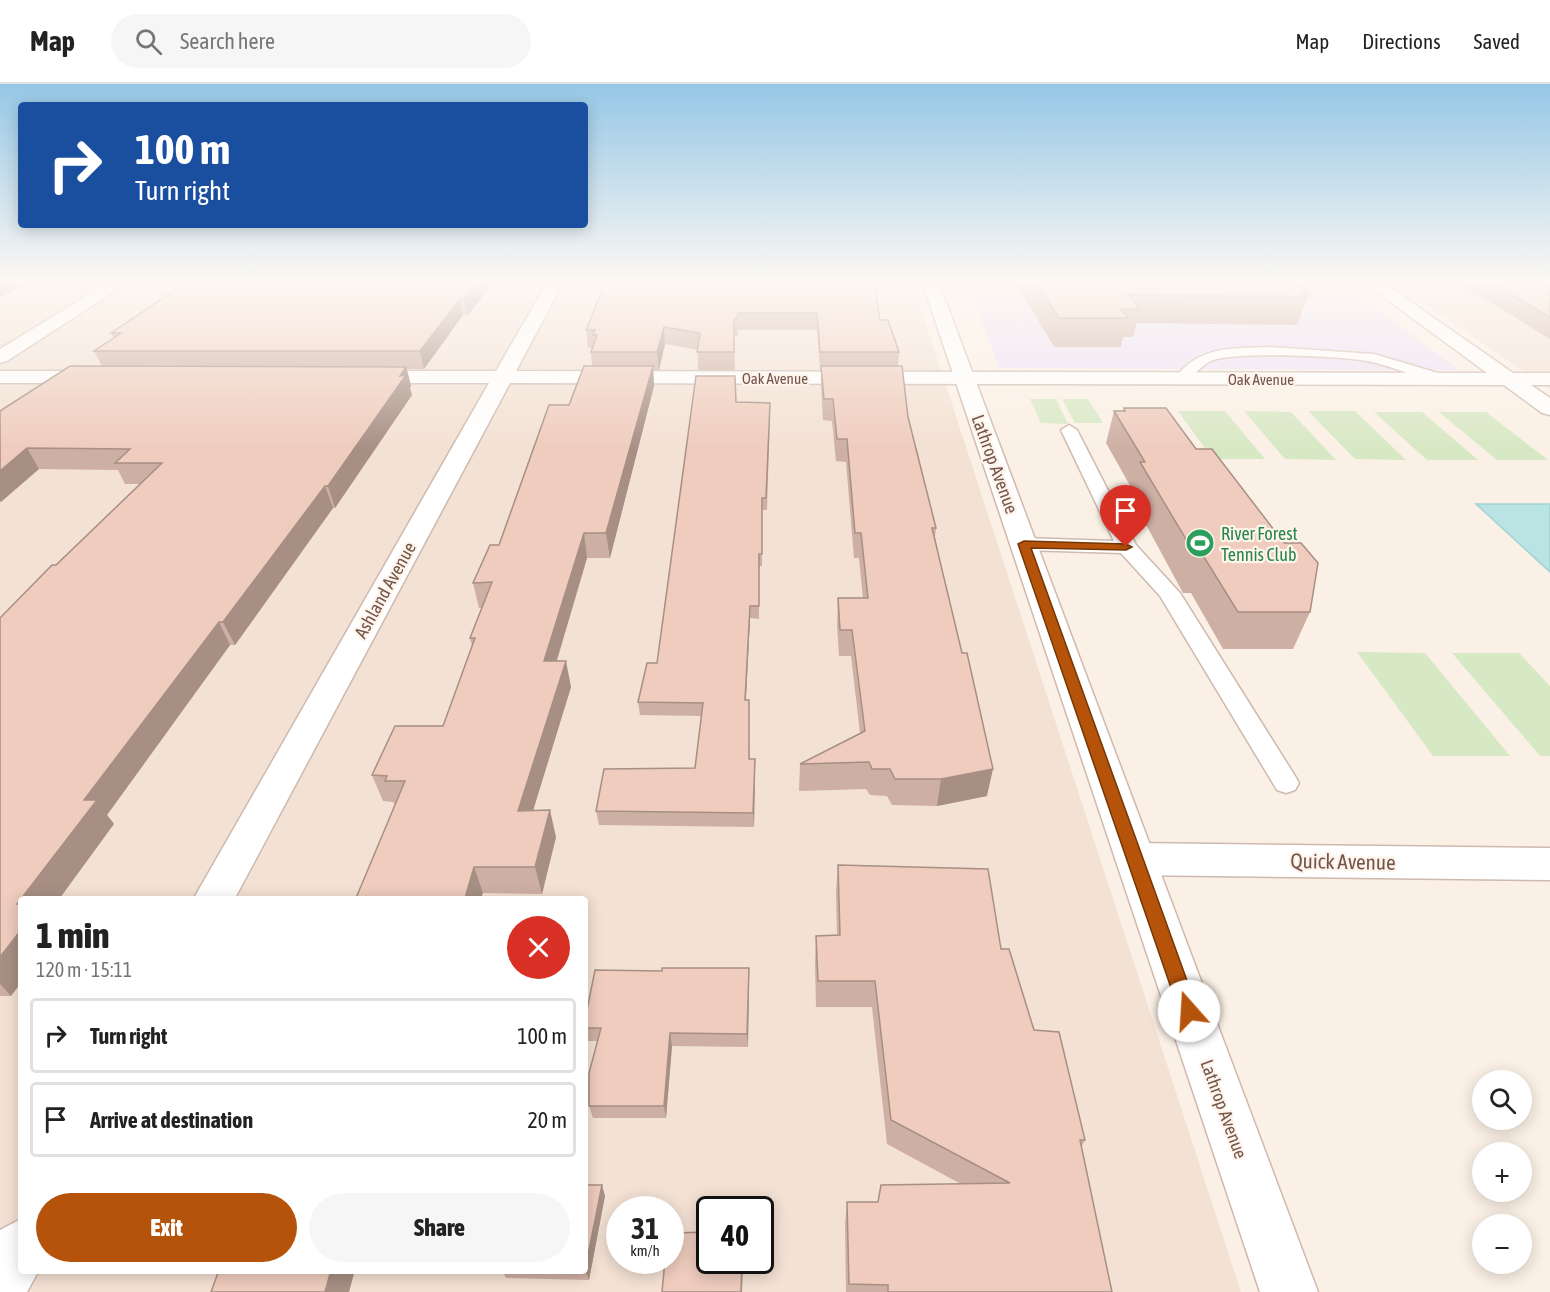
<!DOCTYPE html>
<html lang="en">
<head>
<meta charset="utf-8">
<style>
	:root { --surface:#fff; --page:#f6f6f6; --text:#222; --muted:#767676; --line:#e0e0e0; --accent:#b45309 }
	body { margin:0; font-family:"Asap Condensed",sans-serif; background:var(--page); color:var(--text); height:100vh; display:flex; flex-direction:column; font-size:22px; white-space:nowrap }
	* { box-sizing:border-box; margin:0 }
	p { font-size:20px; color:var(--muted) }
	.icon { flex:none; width:33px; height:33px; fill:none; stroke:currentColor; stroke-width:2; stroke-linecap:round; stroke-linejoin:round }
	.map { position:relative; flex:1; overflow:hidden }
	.sheet { position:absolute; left:18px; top:812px; width:570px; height:378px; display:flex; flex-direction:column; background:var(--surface); border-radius:6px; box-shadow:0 3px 15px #0003 }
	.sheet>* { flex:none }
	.top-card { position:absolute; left:18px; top:18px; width:570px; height:126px; border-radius:6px; box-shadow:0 3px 15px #0003; background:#1a4fa0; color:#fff; overflow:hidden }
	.buttons { position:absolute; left:1472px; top:986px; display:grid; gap:12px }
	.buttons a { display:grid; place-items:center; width:60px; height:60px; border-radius:50%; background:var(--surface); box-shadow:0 3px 15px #0003; font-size:30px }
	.speed { position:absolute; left:606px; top:1112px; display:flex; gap:12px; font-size:30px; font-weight:700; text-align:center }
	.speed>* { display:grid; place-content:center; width:78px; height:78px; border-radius:50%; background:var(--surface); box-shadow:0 3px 15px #0003; line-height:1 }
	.speed small { font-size:15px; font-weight:400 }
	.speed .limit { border:3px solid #111; border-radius:9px; background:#fff; color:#111 }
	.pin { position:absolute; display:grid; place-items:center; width:51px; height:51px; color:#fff; margin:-62px -26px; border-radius:50% 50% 50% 0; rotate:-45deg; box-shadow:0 0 6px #0007 }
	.pin .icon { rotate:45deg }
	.me { position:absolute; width:66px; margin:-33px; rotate:341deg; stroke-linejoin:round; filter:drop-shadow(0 0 4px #0008) }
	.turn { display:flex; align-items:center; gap:21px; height:126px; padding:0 18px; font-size:27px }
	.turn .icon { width:78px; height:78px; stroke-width:2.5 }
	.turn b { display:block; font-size:42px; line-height:51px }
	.round { display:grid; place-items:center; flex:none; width:63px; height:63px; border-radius:32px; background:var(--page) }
	.head { display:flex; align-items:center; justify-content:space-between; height:102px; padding:0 18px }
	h1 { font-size:36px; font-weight:800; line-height:45px }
	.button { display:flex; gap:12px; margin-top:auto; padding:12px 18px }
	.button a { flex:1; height:69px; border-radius:36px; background:var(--accent); color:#fff; font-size:24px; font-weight:800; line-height:69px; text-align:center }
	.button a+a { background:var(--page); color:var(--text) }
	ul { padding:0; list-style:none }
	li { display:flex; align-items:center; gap:18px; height:75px; margin:0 12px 9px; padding:0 6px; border:3px solid var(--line); border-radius:6px }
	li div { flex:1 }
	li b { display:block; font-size:22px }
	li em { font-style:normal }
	header { display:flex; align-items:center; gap:36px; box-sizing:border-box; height:84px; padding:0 30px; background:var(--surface); border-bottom:2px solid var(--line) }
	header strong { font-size:28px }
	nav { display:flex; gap:33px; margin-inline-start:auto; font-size:21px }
	.search { width:420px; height:54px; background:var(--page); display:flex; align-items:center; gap:15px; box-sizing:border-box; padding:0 21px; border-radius:33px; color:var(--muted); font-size:22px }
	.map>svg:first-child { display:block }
</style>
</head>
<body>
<header>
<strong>Map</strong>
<div class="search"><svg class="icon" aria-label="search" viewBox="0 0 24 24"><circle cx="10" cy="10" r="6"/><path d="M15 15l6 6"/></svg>Search here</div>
<nav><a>Map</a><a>Directions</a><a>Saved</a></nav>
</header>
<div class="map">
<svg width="1550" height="1208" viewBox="0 0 1550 1208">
	<rect width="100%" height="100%" fill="#fbf0e5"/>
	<path fill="#f3e1d3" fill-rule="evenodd" d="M0,197h912l329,1011h-1241zM21,814h564v372h-564zM620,1125h50v51h-50zM710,1125h50v51h-50z
		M1391,197h159v108z"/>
	<path fill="#ede1f7" d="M966,197h374l119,89 -460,-2z"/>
	<path fill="#d7e8c4" d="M1030,315h26l12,25 -27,-1z
		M1062,315h26l15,24h-28z
		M1178,327h47l40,48h-52z
		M1244,327l47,1 45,48 -51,-1z
		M1308,327h47l51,49 -51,-1z
		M1374,328h48l56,48h-51z
		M1439,328h47l62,48h-51z
		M1357,568l68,1 85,103h-77z
		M1452,569h67l31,33v70h-10z"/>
	<path fill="#bae3e4" stroke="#a1d3d5" stroke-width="1.5" d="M1476,420h74v68z"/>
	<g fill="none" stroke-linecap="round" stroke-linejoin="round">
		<g stroke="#ceb9ae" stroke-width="3">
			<path id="lane" d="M1269,263l105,7 74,22 2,3 -7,4c-24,-5 -47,-15 -71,-21 -26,-6 -140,-11 -161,-1 -9,4 -17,14 -25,21h-10l-2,-3c26,-34 56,-30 95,-32z
				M1069,341l8,5 59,115 44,48 115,183 4,7 -4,7 -9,3 -9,-3 -117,-194 -39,-43 -97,-3 -7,-2 -3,-4 3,-4 7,-2 90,3 -53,-111z"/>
		</g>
		<g stroke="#ceb9ae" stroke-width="3">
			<path id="street" d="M111,197h19l-123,80 -7,2v-14z
				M548,197h16l-48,90 971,2 -125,-92h19l132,92h37v12h-19l19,13v17l-8,-2 -38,-28 -994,-2 -275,515h-41l295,-515h-124l-7,-2 -3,-4 3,-4 7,-2h131z
				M0,287h97l7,2 3,4 -3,4 -7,2h-97z
				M1135,759l415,5v32l-415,-5 -14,-5 -6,-11 6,-11z
				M21,1135v51h18l-12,22h-27v-62z"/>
		</g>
		<g stroke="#d1b8ac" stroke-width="3">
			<path id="secondary" d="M922,197h16l380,1011h-58z"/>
		</g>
		<use href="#lane" fill="#fff" fill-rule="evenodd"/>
		<use href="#street" fill="#fff" fill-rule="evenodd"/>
		<use href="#secondary" fill="#fff" fill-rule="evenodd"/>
	</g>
	<path fill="#ceafa3" d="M494,197l-26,34h-5l-39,54h-17l4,17 -1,2 2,7 -77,113h-2l-98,137h-5l-123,170 7,9 -93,74 -10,98h-11v-378l141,-134h-16l-7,-14 -79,-1 -39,33v-91l102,-45 -8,-15 20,-13 -3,-5z
		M606,197l274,39 19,32 -1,14 10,51 28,111 -1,9 52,259 -50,10 -45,-1 -5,-9 -17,-1 -4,-6 -67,2 1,-27 60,-31 -9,-77h-12l-2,-32 1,-26h25l-4,-40h-5l-8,-96 -10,-1 -4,-40 -9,-1 -2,-33v-17h-1l-3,-40h-79v6h-4l1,34h-37v-20l-33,-6 -6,26h-6l1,16 -44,172h-23l-30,103 14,26 -38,123 23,27 -14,57 -59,-1 -88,-88 -2,-3 -10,-1 -11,-26 71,-49 29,-80 -2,-8 12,-30h-3l-6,-25 26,-38 70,-140 23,-39 -1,-14 1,-4h-4l-2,-18z
		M1015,197h280v1l14,11 -12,32 -160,-2 -4,14h-10l-2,10h-67z
		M1455,197h95v58z
		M736,318l34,11 -3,97h-5v56h-3v53l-9,-1 -4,82 4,59h5l-1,68 -155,-2 -3,-14 99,-43 7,-52 -62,-1 -2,-13 19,-39z
		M1124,324l186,204 -17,37h-70l-32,-56h-8l-53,-98 2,-6 -26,-46 8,-32h9z
		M838,781l163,84 33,81 51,110 -4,8 31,144h-266l-1,-68 2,-22h31l83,-18 -74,-40 -15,-137h-56l-1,-44 1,-27h21l-1,-45z
		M749,884l-1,79 -76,-1 -6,72h-73l-4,-12 9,-65h-11l-2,-7v-14l77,-49z
		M585,1101l20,11 -16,84 -83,-2 -4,-8h83z"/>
	<path fill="#a78f84" d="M0,197h30l-30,17z
		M478,197h16l-26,34 -4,-16z
		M460,215l3,16 -39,54 -4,-18z
		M664,243l1,17 -6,26 -2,-18z
		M653,282l1,20 -44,172 -4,-25z
		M406,283l5,19 -1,2 2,7 -77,113 -7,-22 72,-110z
		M27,364l12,21 -38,33 -1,-1v-30z
		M325,402l8,22 -98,137 -12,-23z
		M584,449l3,25 -38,128 -5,-25z
		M750,522v12l-5,96v-14z
		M219,538l11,23 -123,170 7,9 -54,74h-39l63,-98z
		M566,577l5,26 -46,150 -7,-26z
		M755,675v13l-1,55 -1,-14z
		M993,685l-6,27 -50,10 4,-27z
		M550,726l6,27 -14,57 -7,-27z
		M474,783l9,26 -2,5h-16z
		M21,846v53l-10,13 -11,-12v-27z
		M749,884v13l-1,66 -1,-13z
		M670,949l2,13 -6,72 -2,-12z
		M602,1101l3,11 -16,84 -4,-10z
		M742,1176h1l-1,32h-1z
		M331,1186h24l-6,22h-24z"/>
	<path fill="#efccbd" stroke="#a78f84" stroke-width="1.5" d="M189,197h289l-14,18h-4l-40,52h-326l27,-18h-10z
		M606,197h268l6,39h8l11,32h-79l-3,-39h-79l-1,6h-3v33h-37l3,-19 -36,-6 -7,25h-66l6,-17h-4l2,-5h-9z
		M1035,197h259l15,12h-7l5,4 -178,-2 11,14h-19l7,9h-69z
		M1488,197h62v36z
		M70,282l336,1 -6,9 6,-1 -78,111h-3l-102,136h-4l-135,178h13l-80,104 4,1v25l-21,27v-339l52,-53h4l106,-102h-47l15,-14 -103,-1 -27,23v-60z
		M584,282h69l-47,167h-22l-40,128h22l-48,150 32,-1 -15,57h-61l-9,31h-109l49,-117h-20l2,-5 -15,-1 23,-49h48l32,-88h-5l22,-56 -19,1 17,-38h9l50,-140h20z
		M821,282h81l6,51 28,111h-4l30,125h5l26,116 -52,10h-46l-5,-10h-18l-3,-7 -69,2 65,-33 -13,-101h-12l-2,-32h30l-7,-65h-6l-8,-94h-10l-4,-40h-9z
		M696,292h39l1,26 34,1 -4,95h-4v56h-3v52h-9l-5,94h4v59h6l-2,54 -157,-2 8,-42 91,-1 8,-65 -65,-1 9,-39h10z
		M1124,324h42l30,41h16l72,94h17l17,20 -8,49h-72l-34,-55 -8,-1 -56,-94h5l-31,-51h11z
		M838,781l150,4 13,80h8l25,81 25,2 26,108h-5l32,152h-224v-7l-39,-1 -2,-82h31l3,-17 129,-2 -119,-63 -16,-139h-57l-2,-45 24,-1z
		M662,884h87l-2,66 -77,-1 -6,73h-75v-33l12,-45h-16v-8l10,-50 67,1z
		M585,1101h17l-17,85z
		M710,1148v28h32l-1,32h-79l3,-32h5v-27z
		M219,1186h112l-6,22h-114z"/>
	<linearGradient id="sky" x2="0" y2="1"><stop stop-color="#95c7e6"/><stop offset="0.54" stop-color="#fdf8f3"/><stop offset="1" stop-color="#fdf8f3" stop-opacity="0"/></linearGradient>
	<rect width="1550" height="366" fill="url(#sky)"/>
	<path fill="#b45309" stroke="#753606" stroke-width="1.5" d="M1024,457l102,3 6,3 -6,3 -95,-2 167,463 -2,6 -7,2 -7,-2 -3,-6 -161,-467z"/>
	<defs>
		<g id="stadium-disc" transform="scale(1.5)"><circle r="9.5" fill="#2e9e5b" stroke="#fef4eb"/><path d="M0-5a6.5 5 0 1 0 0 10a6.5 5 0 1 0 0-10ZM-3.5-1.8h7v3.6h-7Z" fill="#fff"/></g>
	</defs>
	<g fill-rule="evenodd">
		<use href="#stadium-disc" x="1200" y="459"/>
	</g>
	<g text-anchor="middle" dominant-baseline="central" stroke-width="4.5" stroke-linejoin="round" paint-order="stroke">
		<g font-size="15" fill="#73554b" stroke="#fef4eb">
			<text x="775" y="294">Oak Avenue</text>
			<text x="1261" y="295">Oak Avenue</text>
		</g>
		<g font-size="18" fill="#73554b" stroke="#fef4eb">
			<text transform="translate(995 380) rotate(70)">Lathrop Avenue</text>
			<text transform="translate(385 506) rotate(-61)">Ashland Avenue</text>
			<text transform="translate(1224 1025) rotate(70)">Lathrop Avenue</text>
		</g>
		<g font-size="18" fill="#27864d" stroke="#fef4eb" text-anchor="start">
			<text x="1221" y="449">River Forest<tspan x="1221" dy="21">Tennis Club</tspan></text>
		</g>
		<g font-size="21" fill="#73554b" stroke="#fef4eb">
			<text transform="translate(1343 777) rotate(1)">Quick Avenue</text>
		</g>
	</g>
</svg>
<div class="buttons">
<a><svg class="icon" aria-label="search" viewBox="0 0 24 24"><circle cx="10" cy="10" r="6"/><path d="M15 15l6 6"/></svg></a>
<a>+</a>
<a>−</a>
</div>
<div class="speed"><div>31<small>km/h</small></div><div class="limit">40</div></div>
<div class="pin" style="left:1126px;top:463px;background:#d93025"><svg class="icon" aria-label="arrive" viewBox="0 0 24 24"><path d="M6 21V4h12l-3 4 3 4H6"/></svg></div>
<svg class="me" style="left:1189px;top:927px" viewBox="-20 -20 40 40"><circle r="19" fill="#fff"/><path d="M0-13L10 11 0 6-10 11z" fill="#b45309"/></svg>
<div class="top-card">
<div class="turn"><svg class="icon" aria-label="right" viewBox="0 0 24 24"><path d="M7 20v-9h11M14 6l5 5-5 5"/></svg><div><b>100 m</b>Turn right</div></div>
</div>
<section class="sheet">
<div class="head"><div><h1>1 min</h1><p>120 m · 15:11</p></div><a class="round" style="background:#d93025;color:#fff"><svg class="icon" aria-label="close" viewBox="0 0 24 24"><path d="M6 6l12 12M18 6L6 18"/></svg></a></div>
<ul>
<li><svg class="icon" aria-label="right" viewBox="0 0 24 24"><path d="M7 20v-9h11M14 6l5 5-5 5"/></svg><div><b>Turn right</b></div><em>100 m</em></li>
<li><svg class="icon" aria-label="arrive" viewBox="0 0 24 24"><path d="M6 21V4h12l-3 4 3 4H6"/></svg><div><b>Arrive at destination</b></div><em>20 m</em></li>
</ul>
<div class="button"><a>Exit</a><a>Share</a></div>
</section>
</div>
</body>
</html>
